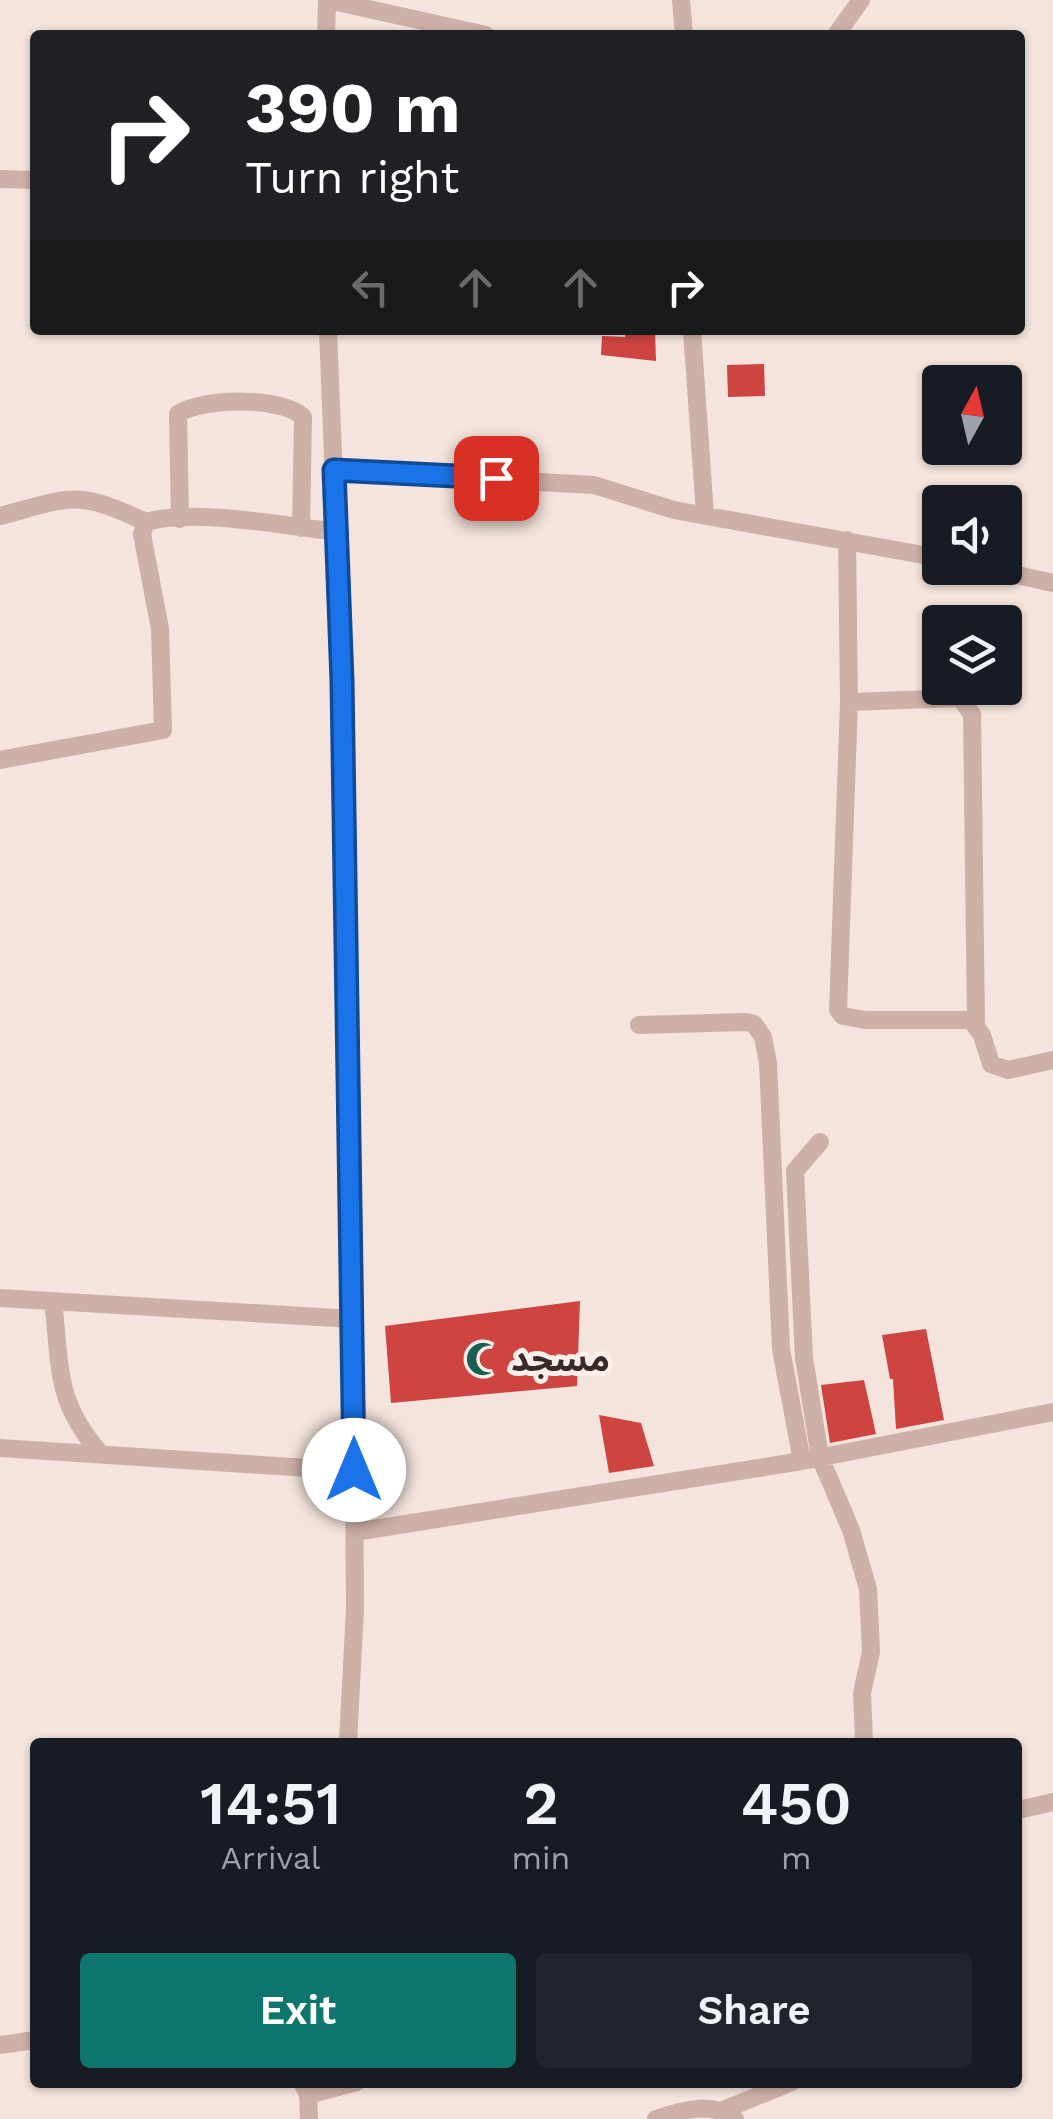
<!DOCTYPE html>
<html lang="en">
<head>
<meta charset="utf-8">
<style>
	:root { --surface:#171b24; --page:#20242c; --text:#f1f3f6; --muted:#9ea1a6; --accent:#0f766e }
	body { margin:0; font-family:"Work Sans","Noto Sans Arabic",sans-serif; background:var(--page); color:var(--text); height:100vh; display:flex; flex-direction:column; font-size:38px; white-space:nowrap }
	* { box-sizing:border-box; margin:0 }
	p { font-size:32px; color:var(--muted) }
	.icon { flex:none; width:55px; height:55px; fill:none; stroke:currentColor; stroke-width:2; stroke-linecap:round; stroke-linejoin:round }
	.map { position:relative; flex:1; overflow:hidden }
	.details { position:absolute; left:30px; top:1738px; width:992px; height:350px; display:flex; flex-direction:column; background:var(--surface); border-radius:10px; box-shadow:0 2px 8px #0004 }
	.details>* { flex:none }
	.guide { position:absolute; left:30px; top:30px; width:995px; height:305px; border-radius:10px; box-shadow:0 2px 8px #0004; background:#202124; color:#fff; overflow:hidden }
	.needle { width:65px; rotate:8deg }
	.fabs { position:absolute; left:922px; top:365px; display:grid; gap:20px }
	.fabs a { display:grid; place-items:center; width:100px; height:100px; border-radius:10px; background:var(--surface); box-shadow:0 2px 8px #0004; font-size:50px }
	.pin { position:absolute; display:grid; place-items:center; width:85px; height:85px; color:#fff; margin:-42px; border-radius:20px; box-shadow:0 5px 15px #0006 }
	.me { position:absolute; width:110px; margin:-55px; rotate:0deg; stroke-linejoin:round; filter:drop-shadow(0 0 8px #0008) }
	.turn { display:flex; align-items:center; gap:35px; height:210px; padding:0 50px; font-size:45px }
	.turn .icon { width:130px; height:130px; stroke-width:2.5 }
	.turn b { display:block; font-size:70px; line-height:85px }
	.lanes { display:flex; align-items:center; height:95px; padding:0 50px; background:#0003; justify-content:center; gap:50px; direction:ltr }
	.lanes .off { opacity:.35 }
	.eta { display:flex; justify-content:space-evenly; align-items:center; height:170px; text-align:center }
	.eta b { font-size:60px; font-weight:600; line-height:70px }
	.cta { display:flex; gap:20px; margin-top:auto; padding:20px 50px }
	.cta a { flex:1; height:115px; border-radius:10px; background:var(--accent); color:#fff; font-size:40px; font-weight:600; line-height:115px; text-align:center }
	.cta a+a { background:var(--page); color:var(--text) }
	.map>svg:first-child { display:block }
</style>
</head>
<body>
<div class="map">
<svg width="1053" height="2119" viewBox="0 0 1053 2119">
	<rect width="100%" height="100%" fill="#f4e4dd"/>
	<path fill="#ce4441" d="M625,330h30l1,31 -55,-6 1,-19 23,1z
		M764,364l1,32 -37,1 -1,-32z
		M580,1301l-3,85 -186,17 -6,-77z
		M926,1329l18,91 -48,9 -3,-50h-3l-8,-44z
		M864,1380l12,54 -46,9 -9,-58z
		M599,1415l42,8 13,43 -45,7z"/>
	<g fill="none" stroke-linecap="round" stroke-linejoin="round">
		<path stroke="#cdb0a7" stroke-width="18" d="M328,0l158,35
			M681,0l3,35
			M326,35l1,-35
			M836,35l25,-35
			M0,179l35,1
			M328,330l14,351 1,224 10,414 2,290 -7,133
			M692,330l13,185
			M334,471l260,14 80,25 266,48
			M0,516c73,-19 75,-27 146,6
			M180,519l-2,-105c23,-16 105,-18 125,3l-2,111
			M847,540l2,162 -11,308 5,6 22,4h106l11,15 9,29 17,6 45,-10
			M986,568l67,15
			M849,702l111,-4 12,16 4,309
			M0,760l163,-30 -3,-101 -18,-95 4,-12c49,-14 139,4 192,10
			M639,1025l107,-3 8,2 9,13 5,26 13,286 21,112
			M820,1142l-25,29 9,187 16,99 31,73 17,59 3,63 -9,41 2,49
			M0,1298l353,21
			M53,1301c8,65 1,100 48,153
			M0,1448l354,23
			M355,1532l447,-71 251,-49
			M1018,1810l35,-8
			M0,2045l35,-5
			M302,2082l6,13 1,24
			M308,2095l49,-13
			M723,2110l69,-28
			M656,2119c26,-9 56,-18 79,0"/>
	</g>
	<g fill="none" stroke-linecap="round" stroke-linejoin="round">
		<g stroke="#114b97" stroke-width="25">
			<path id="route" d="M354,1470l-12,-789 -8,-211 162,8"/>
		</g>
		<use href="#route" stroke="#1a73e8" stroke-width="18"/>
	</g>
	<defs>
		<g id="mosque-bare" transform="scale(2.7)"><path d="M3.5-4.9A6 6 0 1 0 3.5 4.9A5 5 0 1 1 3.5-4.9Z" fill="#1b5e54" stroke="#fbefea" stroke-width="2.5" paint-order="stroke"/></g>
	</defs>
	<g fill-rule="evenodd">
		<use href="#mosque-bare" x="483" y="1359"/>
	</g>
	<g text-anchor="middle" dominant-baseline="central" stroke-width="10" stroke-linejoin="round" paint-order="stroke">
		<g font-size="35" font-weight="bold" fill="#392a28" stroke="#fbefea" text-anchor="start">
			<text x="511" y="1359">مسجد</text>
		</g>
	</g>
</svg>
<div class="fabs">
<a><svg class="needle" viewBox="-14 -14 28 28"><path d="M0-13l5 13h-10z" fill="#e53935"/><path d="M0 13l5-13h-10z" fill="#9ea1a6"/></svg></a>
<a><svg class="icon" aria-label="sound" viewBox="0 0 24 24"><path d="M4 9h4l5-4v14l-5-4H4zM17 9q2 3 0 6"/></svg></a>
<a><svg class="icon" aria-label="layers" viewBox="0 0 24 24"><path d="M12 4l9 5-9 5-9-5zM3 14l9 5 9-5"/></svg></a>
</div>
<div class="pin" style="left:496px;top:478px;background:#d93025"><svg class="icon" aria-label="arrive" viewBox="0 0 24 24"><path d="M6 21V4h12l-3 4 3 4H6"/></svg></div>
<svg class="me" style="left:354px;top:1470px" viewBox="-20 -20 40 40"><circle r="19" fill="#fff"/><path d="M0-13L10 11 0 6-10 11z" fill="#1a73e8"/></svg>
<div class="guide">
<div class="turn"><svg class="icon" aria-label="right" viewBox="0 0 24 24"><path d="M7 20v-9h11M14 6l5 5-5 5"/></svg><div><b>390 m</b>Turn right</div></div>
<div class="lanes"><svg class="icon off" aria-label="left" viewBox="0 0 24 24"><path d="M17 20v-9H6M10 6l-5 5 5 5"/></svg><svg class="icon off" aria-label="ahead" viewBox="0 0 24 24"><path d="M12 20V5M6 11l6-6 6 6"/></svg><svg class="icon off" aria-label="ahead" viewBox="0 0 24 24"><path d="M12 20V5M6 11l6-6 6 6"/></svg><svg class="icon" aria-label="right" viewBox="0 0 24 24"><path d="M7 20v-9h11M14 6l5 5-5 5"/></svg></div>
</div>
<section class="details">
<div class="eta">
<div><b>14:51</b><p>Arrival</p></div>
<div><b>2</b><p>min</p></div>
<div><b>450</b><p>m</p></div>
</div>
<div class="cta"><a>Exit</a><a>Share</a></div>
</section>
</div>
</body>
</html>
